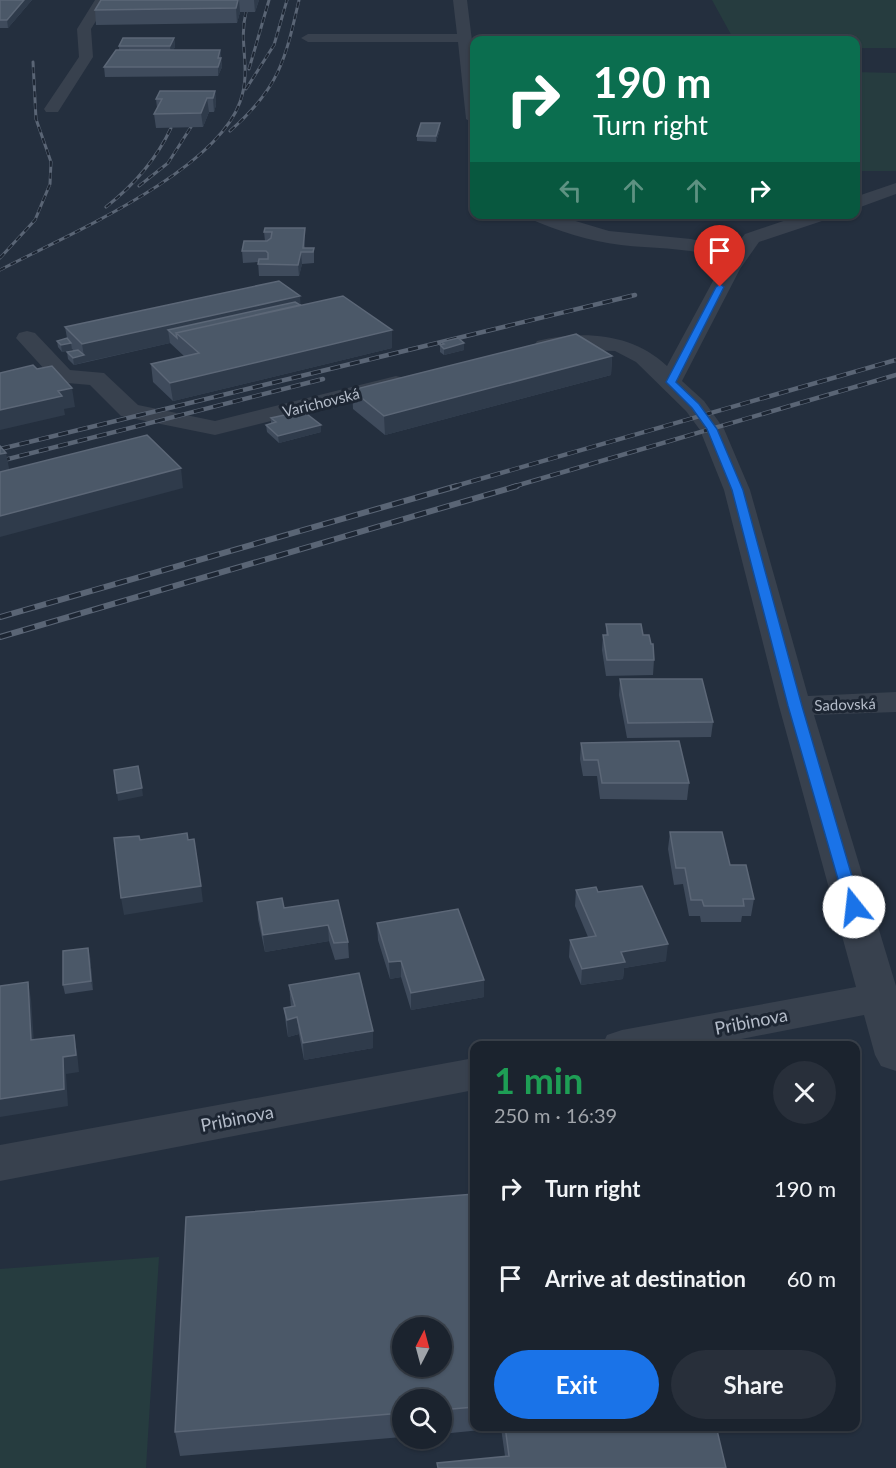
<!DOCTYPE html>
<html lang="en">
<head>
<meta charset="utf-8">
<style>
	:root { --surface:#1b232e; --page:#282f3a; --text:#f1f3f6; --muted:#a0a4aa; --line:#39404a; --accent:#1a73e8 }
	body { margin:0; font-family:Lato,sans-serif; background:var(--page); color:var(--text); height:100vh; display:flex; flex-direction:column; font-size:22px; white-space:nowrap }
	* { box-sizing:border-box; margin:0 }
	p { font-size:20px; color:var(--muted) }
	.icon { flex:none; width:33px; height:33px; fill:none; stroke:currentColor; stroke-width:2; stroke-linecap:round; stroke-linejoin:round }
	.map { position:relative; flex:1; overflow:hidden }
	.side { position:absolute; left:470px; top:1041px; width:390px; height:390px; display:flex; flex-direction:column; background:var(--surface); border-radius:12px; box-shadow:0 2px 4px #0004,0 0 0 2px var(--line) }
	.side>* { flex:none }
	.guide { position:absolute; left:470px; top:36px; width:390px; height:183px; border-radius:12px; box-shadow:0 2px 4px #0004,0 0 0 2px var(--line); background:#0b6e4f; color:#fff; overflow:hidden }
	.needle { width:39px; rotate:6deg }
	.fabs { position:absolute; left:392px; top:1317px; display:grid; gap:12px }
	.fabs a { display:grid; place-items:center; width:60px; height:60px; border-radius:50%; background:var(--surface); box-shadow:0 2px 4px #0004,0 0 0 2px var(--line); font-size:30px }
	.pin { position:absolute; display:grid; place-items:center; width:51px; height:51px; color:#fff; margin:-62px -26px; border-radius:50% 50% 50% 0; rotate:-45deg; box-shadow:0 0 6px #0007 }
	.pin .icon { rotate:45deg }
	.me { position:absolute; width:66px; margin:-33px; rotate:344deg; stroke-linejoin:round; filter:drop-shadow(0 0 4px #0008) }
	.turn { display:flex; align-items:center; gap:21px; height:126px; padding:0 24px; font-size:27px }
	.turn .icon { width:78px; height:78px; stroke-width:2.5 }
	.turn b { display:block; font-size:42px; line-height:51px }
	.lanes { display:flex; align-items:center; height:57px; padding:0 24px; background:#0003; justify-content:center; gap:30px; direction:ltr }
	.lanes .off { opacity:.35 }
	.round { display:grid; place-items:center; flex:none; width:63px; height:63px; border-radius:32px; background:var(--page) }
	.summary { display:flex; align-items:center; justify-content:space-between; height:102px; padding:0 24px }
	h1 { font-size:36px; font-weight:700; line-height:45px; color:#1e9e55 }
	.primary-button { display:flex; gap:12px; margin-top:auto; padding:12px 24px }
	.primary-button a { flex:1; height:69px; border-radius:36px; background:var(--accent); color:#fff; font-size:24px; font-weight:700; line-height:69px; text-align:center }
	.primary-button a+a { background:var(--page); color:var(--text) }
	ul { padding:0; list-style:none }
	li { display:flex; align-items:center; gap:18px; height:90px; padding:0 24px }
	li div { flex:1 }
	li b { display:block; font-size:22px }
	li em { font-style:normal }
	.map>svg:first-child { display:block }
</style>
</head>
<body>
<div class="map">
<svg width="896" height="1468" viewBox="0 0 896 1468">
	<rect width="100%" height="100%" fill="#242f3e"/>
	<path fill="#263c3f" d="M712,0h184v48h-41v-8h-121z
		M855,72l41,1v98h-41z
		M159,1257l-13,211h-146v-199z"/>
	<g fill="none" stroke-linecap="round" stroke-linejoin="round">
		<path fill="#38414e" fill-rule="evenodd" d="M95,0h14l-18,29 2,28 -35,55h-12l-2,-3 35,-52 -2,-28z
			M453,0h14l7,57v67l-8,-5 -8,-77h-150l-7,-4 7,-4h149z
			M896,183v11l-41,15v-12z
			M526,214h26l57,17 82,8 42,10 12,-15 59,-20h29l-2,4 -72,24 -19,27 -58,112 22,20 20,28 26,61 58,206 88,-4v20l-82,3 82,271v85l-15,-5 -6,-11 -11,-40 -158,31h-104l5,-11 15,-5 234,-43 -77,-281 -55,-216 -24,-60 -14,-19 -50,-49 -21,-11 -53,-2 -17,4 -8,-2 -3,-5 3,-5c46,-11 95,-8 130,25l53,-98 -3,-11c-32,-10 -64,-8 -96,-12 -32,-4 -63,-14 -93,-27z
			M27,331l8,2 35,37 34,3 34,32 77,16 181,-45 8,2 4,5 -4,5 -189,47 -94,-19 -31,-31 -34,-3 -40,-44 3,-5z
			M474,1058v32l-474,91v-36z"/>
		<g stroke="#5a6575" stroke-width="3">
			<path id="rail-far2" d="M249,69l20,-69
				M246,89l28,-44 13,-45
				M230,131c49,-43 55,-70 69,-131
				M139,186l29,-23 23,-36
				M106,207c28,-22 50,-47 65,-79
				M0,258l35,-38 15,-36 1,-22 -15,-43 -3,-57
				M0,270c65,-34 215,-97 240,-168 12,-33 -2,-58 6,-90"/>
		</g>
		<g stroke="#5a6575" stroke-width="4.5">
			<path id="rail-far1" d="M0,449l635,-154
				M0,461l323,-82
				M452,487l444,-127
				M512,487l384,-112"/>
		</g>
		<g stroke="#5a6575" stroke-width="6">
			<path id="rail" d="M0,617l457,-131
				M0,637l517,-151"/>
		</g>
		<use href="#rail-far2" stroke="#1d2633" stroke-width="2" stroke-dasharray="6" stroke-linecap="butt"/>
		<use href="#rail-far1" stroke="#1d2633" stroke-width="3" stroke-dasharray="10" stroke-linecap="butt"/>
		<use href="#rail" stroke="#1d2633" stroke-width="4" stroke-dasharray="12" stroke-linecap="butt"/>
	</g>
	<path fill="#3f4b5c" d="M0,0h32l-24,28h-8z
		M101,0h158l-4,12h-15l-3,11 -141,2 -1,-15z
		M174,38l1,9 -2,3h47l2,17 -4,9 -113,1 -1,-10 15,-17v-4z
		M215,91l1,14 -2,7h-5l-6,15 -47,1 -2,-14 3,-6 -1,-9z
		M440,129l-4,13 -19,-1v-5z
		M305,228v20h9v15l-12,1 -3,12h-40l-1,-14 -15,1 -1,-12 23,-10 -1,-9z
		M300,305l92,25v18l-219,53 -20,-19 -2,-18 33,-8 -14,-13 -96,22 -6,-6 -1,-7 7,-1 -2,-2 -10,3 -4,-5 -1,-6 10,-3 -2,-11z
		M441,342l23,8 -20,5 -4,-3v-7h1z
		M612,356l-1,19 -226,60 -32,-26 -1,-19z
		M271,418l50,7v7l-42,11 -12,-11 -1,-7 5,-2z
		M606,624l37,11 11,25 -1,15 -47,1 -4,-26 1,-15h3z
		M620,679l93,43 -2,15 -84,1 -8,-43z
		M581,743l108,40 -2,17 -87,-1 -3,-23h-14l-3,-17z
		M670,832l60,33 24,34 -3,17h-9l-1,6h-40l-1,-6h-11l-6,-32 -9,1 -6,-36z
		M576,890l22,2 68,69 -42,7 -1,11 -42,6 -12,-28 1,-17 18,-3 -13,-31z
		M338,900l10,42 1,16 -14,2 -6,-19 -64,11 -7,-33 -1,-17 27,6z
		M377,923l107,74 -73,13 -10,-33 -11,2 -12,-39z
		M90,956l3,34 -28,4 -2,-9z
		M289,985l84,46v17l-69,12 -5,-26 -11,3 -2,-12 -2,-17 7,-1z
		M474,1194v232h242l-211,30 -4,-28 -60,6v-34h-39v37l-222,19 -5,-24z"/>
	<path fill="#2f3b4b" d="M24,0h8l-24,28 -1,-8z
		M238,0h1l1,12 -3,11 -1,-15z
		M254,0h5l-4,12z
		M174,38l1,9 -4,8 -1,-9z
		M220,50l2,17 -4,9v-18z
		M215,91l1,14 -2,7 -1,-14z
		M207,98l2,14 -6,15 -2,-14z
		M440,123v6l-4,13v-6z
		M305,228v11l-1,13h-1z
		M301,252l1,12 -3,12 -1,-11z
		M300,296l1,14 -125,23 -8,-3 2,13 -85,19 -3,-18z
		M392,330v18l-219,53 -3,-18z
		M71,343l1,7 -10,2 -1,-7z
		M464,343v7l-20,5v-6z
		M84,355l1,7 -11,3 -1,-7z
		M612,356l-1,19 -226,60 -1,-19z
		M72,388l3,19 -11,2 1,6 -65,15v-20l58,-19z
		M321,425v7l-42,11 -1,-7z
		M6,453l4,20 -10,2v-21z
		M181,468l2,20 -183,49v-21z
		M142,788l1,8 -25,5 -1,-8z
		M201,886l2,16 -79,13 -3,-17z
		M328,925l1,16 -64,11 -2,-17z
		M668,944l-2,17 -42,7 -1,11 -42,6 1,-16 39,-17z
		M88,948l2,8 3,34 -2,-9z
		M401,961v16l-11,2 -1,-17z
		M484,980v17l-73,13v-17z
		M28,982l3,17 4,58 -4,-17z
		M297,1017l2,17 -11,3 -1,-17z
		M373,1031v17l-69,12 -1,-17z
		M74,1035l3,17 2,20 -13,2 2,32 -68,11v-18l63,-42z"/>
	<path fill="#4b5868" stroke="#5c6777" stroke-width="1.5" fill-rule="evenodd" d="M0,0h24l-17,20h-7z
		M101,0h137l-2,8 -141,2z
		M123,38h51l-4,8h-51z
		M116,50h104l-2,8h3l-3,9h-114z
		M160,91h55l-2,7h-6l-6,15 -47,1 8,-15h-6z
		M421,123h19l-4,13h-19z
		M265,228h40l-2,20h11l-1,4h-12l-3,13 -40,-1 1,-5h9v-6l-2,-2h-24l2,-10h23l4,-3 1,-6h-8z
		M279,281l21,15 -218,48 -17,-17z
		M343,296l49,34 -222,53 -19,-19 48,-11 -23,-20z
		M295,302l5,3 -124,28 1,5 -9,-8z
		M576,334l36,22 -228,60 -32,-26z
		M67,338l4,5 -10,2 -4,-4z
		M458,338l6,5 -20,6 -4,-4 4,-1 -3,-2z
		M78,350l6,5 -11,3 -6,-6z
		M33,365l4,4 15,-3 20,22 -14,3 4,5 -62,14v-37z
		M303,411l18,14 -43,11 -12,-11 10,-3 -5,-4z
		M147,435l34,33 -181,48v-44z
		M0,446l6,7 -6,1z
		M606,624h35l2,11h6l2,9h2l1,16h-47l-4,-25h5z
		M620,679h82l11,43 -85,1z
		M679,741l10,42h-87l-4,-23h-14l-3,-17z
		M138,766l4,22 -25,5 -3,-23z
		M670,832h52l8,33h16l8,34h-11l1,7h-40l-2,-6h-11l-6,-32h-9z
		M187,833l1,7 6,-1 7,47 -80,12 -7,-60 25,-2 1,4z
		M642,886l26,58 -47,8 4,10 -43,7 -12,-29 26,-4 -20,-46 20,-3 2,5z
		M282,898l2,10 54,-8 10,42 -14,1 -6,-18 -65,10 -6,-33z
		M458,909l26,71 -73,13 -10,-32 -12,1 -12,-39z
		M88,948l3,33 -28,4v-34z
		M359,973l14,58 -70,12 -6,-26 -10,3 -3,-12 11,-2 -6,-21z
		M28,982l3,58 43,-5 2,20 -13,2 1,32 -64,10v-113z
		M474,1194v213l-33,3v-10h-39v13l-227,19 11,-215zM402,1328h39v38h-39z
		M505,1426h211l10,42h-288l-1,-5 72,-7z"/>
	<path fill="#1a73e8" stroke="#114b97" stroke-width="1.5" d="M720,284l4,3 -48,95 23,22 18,25 26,61 59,216 59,201 -2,4h-11l-2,-4 -58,-201 -56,-216 -25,-61 -15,-21 -26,-26 50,-95z"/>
	<g text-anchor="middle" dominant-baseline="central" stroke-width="6" stroke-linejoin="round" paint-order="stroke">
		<g font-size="15" fill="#b4bcc9" stroke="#1d2633">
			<text transform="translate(321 402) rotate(-14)">Varichovská</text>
			<text transform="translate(845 704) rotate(-2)">Sadovská</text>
		</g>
		<g font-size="18" fill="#b4bcc9" stroke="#1d2633">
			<text transform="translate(751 1021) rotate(-11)">Pribinova</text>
			<text transform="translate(237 1118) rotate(-11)">Pribinova</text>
		</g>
	</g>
</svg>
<div class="fabs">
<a><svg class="needle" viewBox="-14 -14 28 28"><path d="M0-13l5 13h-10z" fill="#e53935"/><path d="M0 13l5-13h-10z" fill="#a0a4aa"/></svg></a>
<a><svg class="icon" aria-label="search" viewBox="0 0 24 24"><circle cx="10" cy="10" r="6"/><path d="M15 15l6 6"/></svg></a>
</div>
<div class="pin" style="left:720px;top:287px;background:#d93025"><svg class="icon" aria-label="arrive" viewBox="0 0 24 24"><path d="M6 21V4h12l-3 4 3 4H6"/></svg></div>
<svg class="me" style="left:854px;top:907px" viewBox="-20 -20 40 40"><circle r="19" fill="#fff"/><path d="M0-13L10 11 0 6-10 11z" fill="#1a73e8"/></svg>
<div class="guide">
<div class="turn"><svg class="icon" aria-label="right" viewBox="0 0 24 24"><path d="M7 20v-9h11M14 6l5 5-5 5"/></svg><div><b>190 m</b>Turn right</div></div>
<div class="lanes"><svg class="icon off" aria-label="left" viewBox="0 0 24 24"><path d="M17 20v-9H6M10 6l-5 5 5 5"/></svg><svg class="icon off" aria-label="ahead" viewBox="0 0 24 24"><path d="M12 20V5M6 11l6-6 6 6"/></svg><svg class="icon off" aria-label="ahead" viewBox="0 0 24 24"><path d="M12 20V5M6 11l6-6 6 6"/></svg><svg class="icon" aria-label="right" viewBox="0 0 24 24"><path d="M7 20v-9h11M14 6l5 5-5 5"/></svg></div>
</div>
<section class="side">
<div class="summary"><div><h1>1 min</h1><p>250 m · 16:39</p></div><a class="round"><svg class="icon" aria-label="close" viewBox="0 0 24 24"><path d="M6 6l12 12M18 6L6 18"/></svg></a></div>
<ul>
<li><svg class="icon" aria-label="right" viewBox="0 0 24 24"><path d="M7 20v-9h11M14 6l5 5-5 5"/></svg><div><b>Turn right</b></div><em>190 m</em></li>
<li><svg class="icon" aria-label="arrive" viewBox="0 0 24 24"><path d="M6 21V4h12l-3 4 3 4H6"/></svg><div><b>Arrive at destination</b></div><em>60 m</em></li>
</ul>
<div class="primary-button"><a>Exit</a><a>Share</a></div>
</section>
</div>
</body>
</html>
